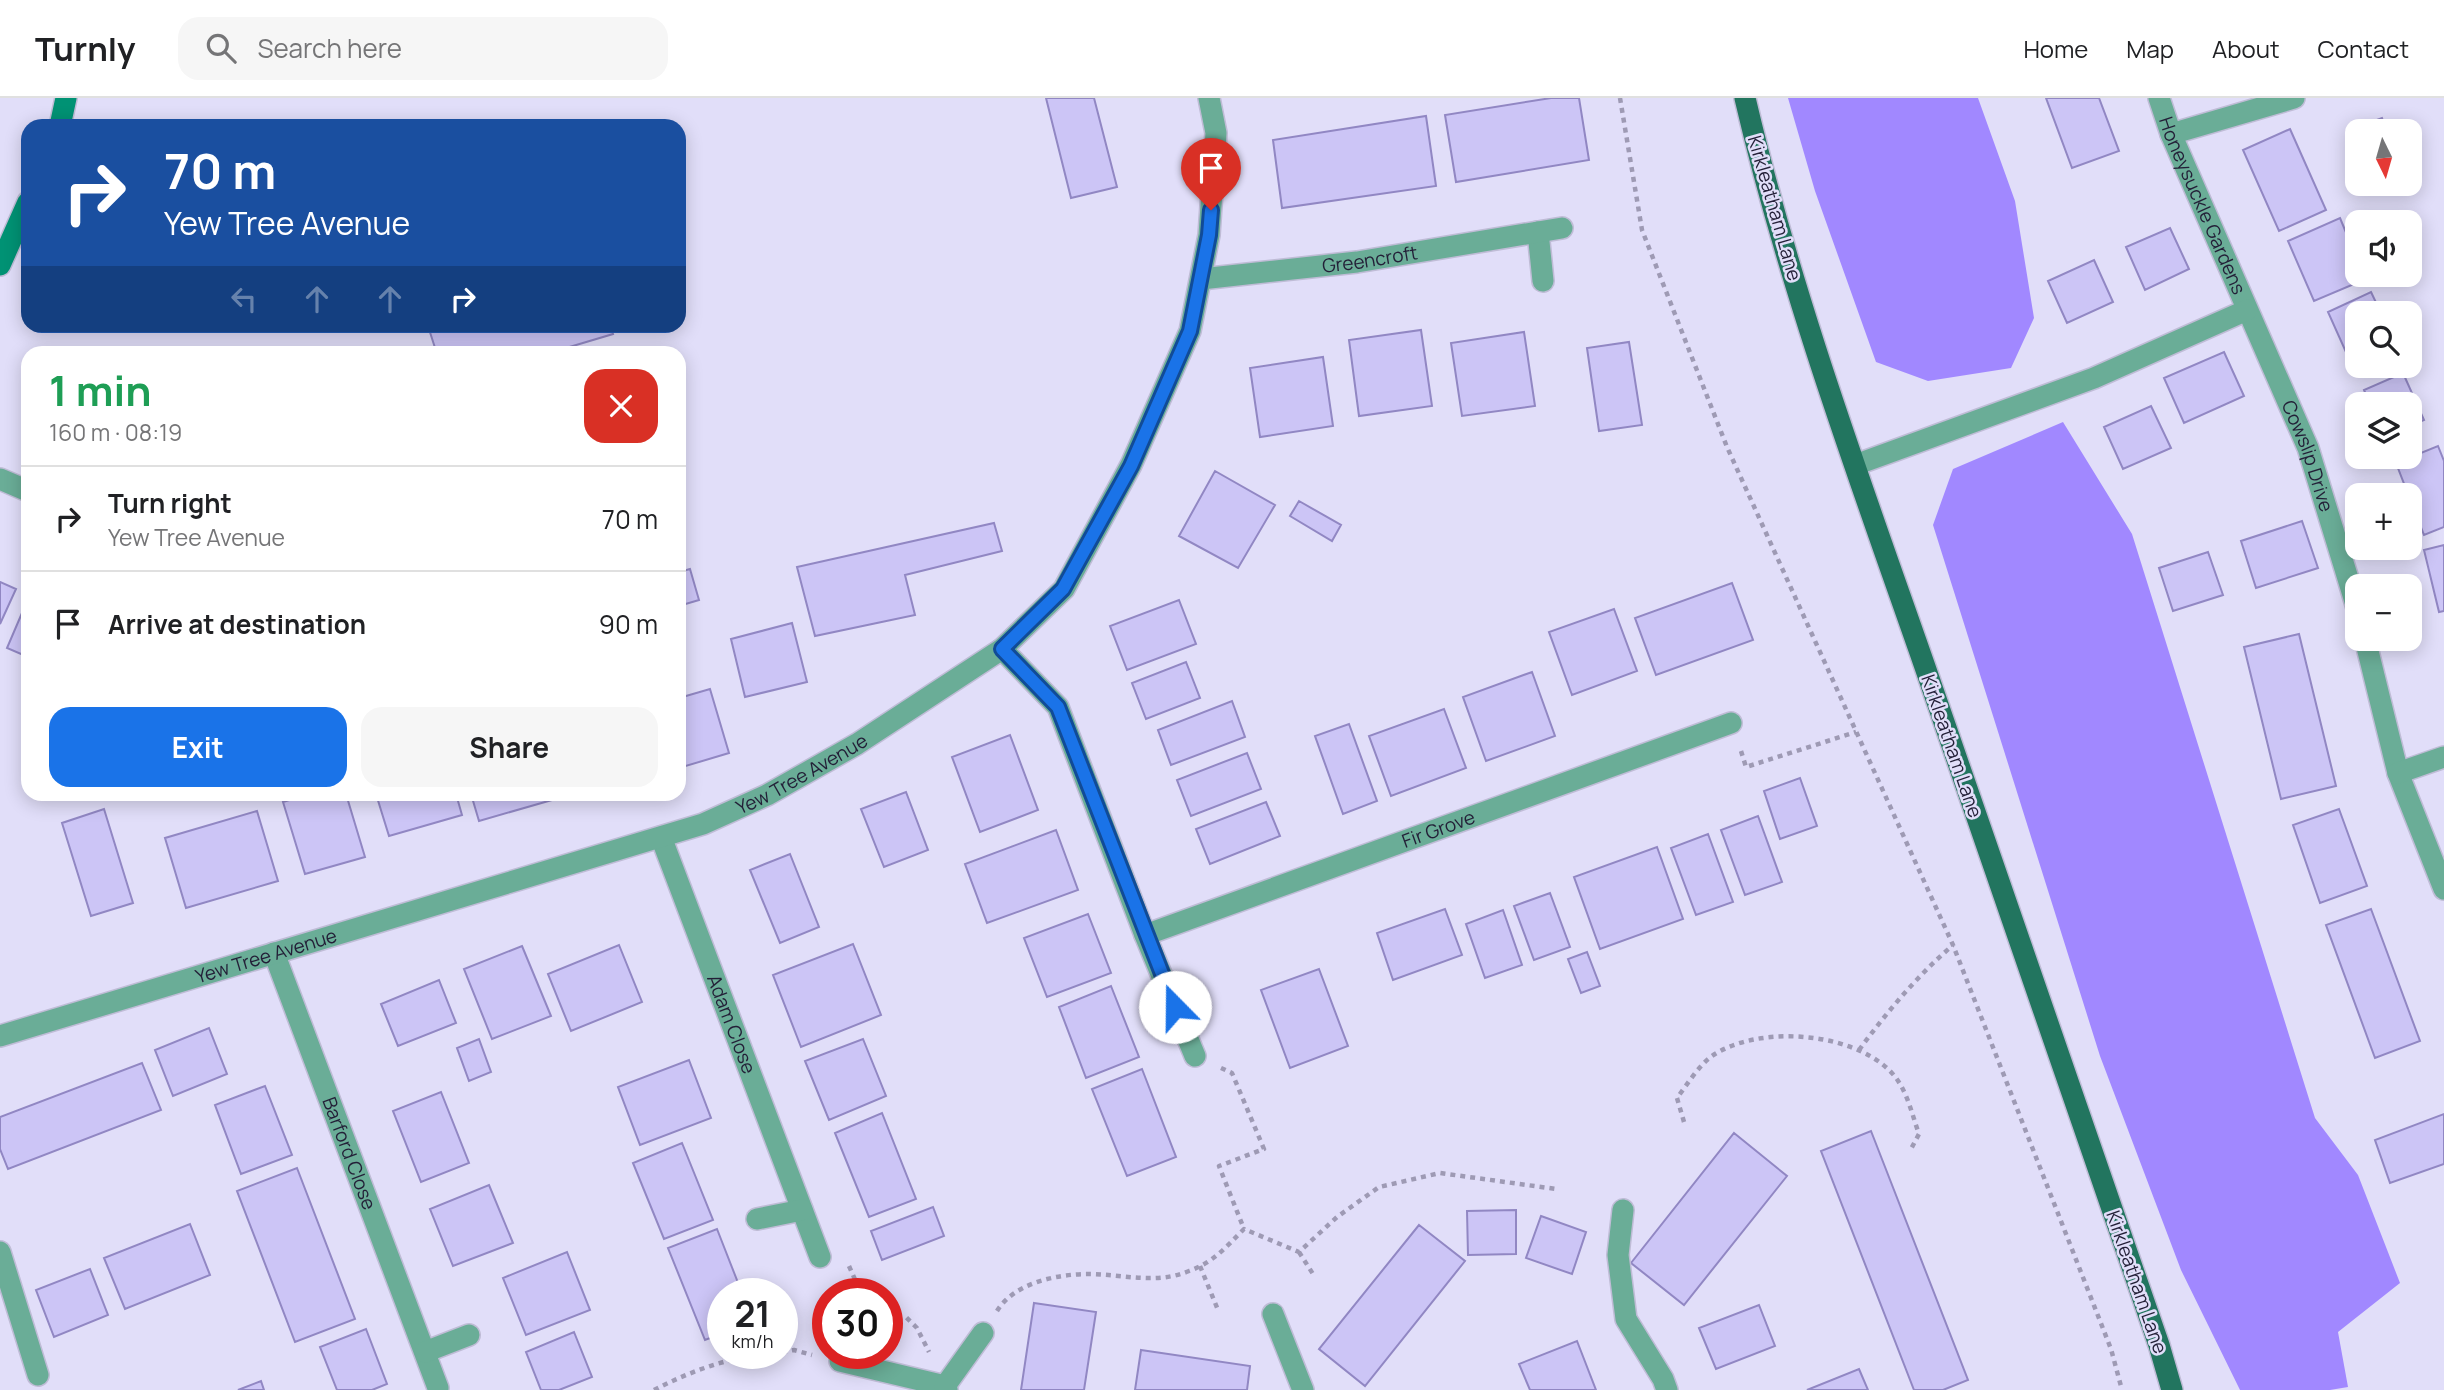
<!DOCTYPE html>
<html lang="en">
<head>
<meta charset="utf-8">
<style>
	:root { --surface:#fff; --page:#f6f6f6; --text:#202124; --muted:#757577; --line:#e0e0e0; --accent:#1a73e8 }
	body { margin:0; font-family:Manrope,sans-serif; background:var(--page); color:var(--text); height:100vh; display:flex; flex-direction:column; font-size:26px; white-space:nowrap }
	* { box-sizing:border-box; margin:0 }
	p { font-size:23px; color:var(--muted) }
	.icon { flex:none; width:38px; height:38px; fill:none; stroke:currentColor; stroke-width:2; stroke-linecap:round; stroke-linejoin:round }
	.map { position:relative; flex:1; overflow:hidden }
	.side { position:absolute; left:21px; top:248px; width:665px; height:455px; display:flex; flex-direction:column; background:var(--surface); border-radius:21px; box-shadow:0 4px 18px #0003 }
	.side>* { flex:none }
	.banner { position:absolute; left:21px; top:21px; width:665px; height:214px; border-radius:21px; box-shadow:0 4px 18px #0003; background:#1a4fa0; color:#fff; overflow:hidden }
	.needle { width:46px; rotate:175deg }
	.controls { position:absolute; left:2345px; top:21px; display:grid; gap:14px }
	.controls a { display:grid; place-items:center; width:77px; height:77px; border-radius:14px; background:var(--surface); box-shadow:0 4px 18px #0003; font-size:35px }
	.speed { position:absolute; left:707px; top:1180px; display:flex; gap:14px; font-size:35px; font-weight:700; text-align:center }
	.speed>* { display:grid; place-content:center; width:91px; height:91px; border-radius:50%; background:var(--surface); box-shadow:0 4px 18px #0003; line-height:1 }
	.speed small { font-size:18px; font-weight:400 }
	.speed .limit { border:10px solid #d22; background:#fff; color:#111 }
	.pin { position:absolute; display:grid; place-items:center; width:60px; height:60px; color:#fff; margin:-72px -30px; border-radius:50% 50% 50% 0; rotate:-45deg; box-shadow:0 0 7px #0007 }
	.pin .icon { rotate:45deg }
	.me { position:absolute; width:77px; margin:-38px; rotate:338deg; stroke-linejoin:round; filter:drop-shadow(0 0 5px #0008) }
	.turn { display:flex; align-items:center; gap:24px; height:147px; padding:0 28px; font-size:32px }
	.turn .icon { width:91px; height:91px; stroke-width:2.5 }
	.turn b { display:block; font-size:49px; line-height:60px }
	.lanes { display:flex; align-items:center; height:66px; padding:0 28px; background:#0003; justify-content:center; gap:35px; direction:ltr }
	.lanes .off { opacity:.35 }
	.round { display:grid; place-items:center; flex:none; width:74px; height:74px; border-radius:21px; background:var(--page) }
	.headline { display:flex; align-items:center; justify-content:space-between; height:119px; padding:0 28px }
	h1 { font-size:42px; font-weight:700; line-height:52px; color:#1e9e55 }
	.button { display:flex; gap:14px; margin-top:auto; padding:14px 28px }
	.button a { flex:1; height:80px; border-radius:21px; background:var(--accent); color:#fff; font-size:28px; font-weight:700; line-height:80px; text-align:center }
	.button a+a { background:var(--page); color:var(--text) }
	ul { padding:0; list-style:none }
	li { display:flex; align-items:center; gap:21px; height:105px; padding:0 28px; border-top:2px solid var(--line) }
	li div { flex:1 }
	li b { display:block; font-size:26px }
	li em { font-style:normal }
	header { display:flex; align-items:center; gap:42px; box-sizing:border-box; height:98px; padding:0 35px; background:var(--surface); border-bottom:2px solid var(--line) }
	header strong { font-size:33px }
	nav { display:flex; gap:38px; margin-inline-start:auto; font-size:24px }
	.search { width:490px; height:63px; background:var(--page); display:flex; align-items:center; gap:18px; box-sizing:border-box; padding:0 24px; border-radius:21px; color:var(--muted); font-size:26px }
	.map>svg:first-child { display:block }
</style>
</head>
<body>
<header>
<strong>Turnly</strong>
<div class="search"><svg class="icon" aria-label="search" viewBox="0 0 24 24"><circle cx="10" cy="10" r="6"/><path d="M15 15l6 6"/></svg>Search here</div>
<nav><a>Home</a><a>Map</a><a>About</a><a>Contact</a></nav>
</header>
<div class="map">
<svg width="2444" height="1292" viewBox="0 0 2444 1292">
	<rect width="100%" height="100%" fill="#e1def9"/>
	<path fill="#a188ff" d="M1788,0h190l37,103 19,117 -23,50 -83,13 -52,-19 -61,-171z
		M2063,324l69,112 183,584 43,57 42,108 -62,49 10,55 -18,3h-90l-59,-120 -81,-214 -167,-531 20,-56z"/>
	<path fill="#ccc5f6" stroke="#9187c3" stroke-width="2" d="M1046,0h48l23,89 -46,11z
		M1551,0h28l10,62 -133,22 -11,-67z
		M2046,0h53l20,53 -47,17z
		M1426,18l10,70 -154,22 -9,-68z
		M2382,20l5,13h-30v29l-10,-29z
		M2290,31l36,81 -47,21 -36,-81z
		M2340,120l17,41v16h7l2,4 -52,22 -26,-60z
		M2170,130l19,41 -44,21 -19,-43z
		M2094,162l19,42 -46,21 -19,-42z
		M2371,194l10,21h-24v53h6l-9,4 -26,-58z
		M428,228h182l3,8 -67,20h-109z
		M1421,232l11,76 -73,10 -10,-76z
		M1524,234l11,74 -73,10 -11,-73z
		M1629,244l13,83 -43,6 -12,-83z
		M2224,254l20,44 -60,27 -20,-45z
		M1323,259l10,69 -73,11 -10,-69z
		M2403,275l21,47 -14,6v-22h-40l-6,-14z
		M2151,308l20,42 -48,21 -19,-42z
		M2438,348l6,15v66l-20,8 -28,-72z
		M1215,373l60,34 -37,63 -59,-32z
		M1299,403l42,24 -9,16 -42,-25z
		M2302,423l16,47 -62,20 -15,-47z
		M994,425l8,28 -97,24 10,40 -100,21 -18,-69z
		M2444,447v66l-5,1 -15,-62z
		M2208,454l15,43 -50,16 -14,-43z
		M690,471l9,31 -20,6v-34z
		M0,484l16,7 -16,35z
		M1732,485l21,57 -97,35 -21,-57z
		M28,501v58l-21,-9z
		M1179,502l17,44 -69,26 -17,-44z
		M1614,511l23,62 -65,24 -23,-63z
		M792,525l15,59 -62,15 -14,-58z
		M2299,536l37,152 -55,13 -37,-152z
		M1186,564l14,36 -54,21 -14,-36z
		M1532,574l23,64 -69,25 -23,-64z
		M710,591l19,64 -50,15v-70z
		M1232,603l13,36 -74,28 -13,-35z
		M1444,611l22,59 -75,28 -22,-60z
		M1349,626l28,77 -34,13 -28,-78z
		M1010,637l28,75 -58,22 -28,-75z
		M1247,655l14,36 -70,27 -14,-36z
		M1800,680l17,48 -37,13 -16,-48z
		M906,694l22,58 -44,17 -23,-58z
		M308,696h38l19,63 -60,17 -22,-72z
		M376,696h80l6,21 -73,21z
		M471,696h80l1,6 -73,21z
		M1266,704l14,34 -70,28 -14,-35z
		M104,711l29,94 -42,13 -29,-93z
		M2339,711l28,77 -47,17 -27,-78z
		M257,713l21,70 -92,27 -21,-70z
		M1758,718l24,66 -37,13 -24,-65z
		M1056,732l22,60 -91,33 -22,-59z
		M1708,736l25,68 -37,13 -25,-67z
		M1657,749l26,72 -83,30 -26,-72z
		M790,756l29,73 -39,16 -30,-73z
		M1550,795l20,54 -36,13 -20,-54z
		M1445,811l17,46 -69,25 -16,-47z
		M2371,811l49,132 -45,17 -49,-133z
		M1503,812l19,55 -37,13 -19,-54z
		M1088,816l23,59 -64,24 -23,-59z
		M853,846l28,71 -80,32 -28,-72z
		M619,847l23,57 -71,29 -23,-57z
		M522,848l29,70 -59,23 -28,-70z
		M1587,854l13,34 -19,7 -13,-34z
		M1319,871l29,77 -58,22 -29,-78z
		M439,882l17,43 -58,23 -17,-42z
		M1111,888l28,71 -53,21 -27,-71z
		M209,930l18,46 -54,22 -18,-46z
		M479,941l12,33 -22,9 -12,-33z
		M863,941l23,57 -57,24 -24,-59z
		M689,962l22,58 -71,27 -22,-58z
		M142,965l19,47 -153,59 -8,-20v-32z
		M1142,971l34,88 -49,19 -35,-87z
		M265,988l27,69 -51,19 -26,-69z
		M441,994l28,71 -48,19 -28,-71z
		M882,1015l34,86 -47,18 -34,-84z
		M2444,1016v50l-54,19 -15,-43z
		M1871,1033l97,249 -25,10h-29l-93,-239z
		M1734,1035l53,43 -103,129 -53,-42z
		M682,1045l31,77 -49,19 -31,-76z
		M297,1070l58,151 -60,23 -58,-151z
		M489,1087l24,58 -60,23 -23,-57z
		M933,1109l11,29 -62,24 -11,-29z
		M1516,1112v44l-48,1 -1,-44z
		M1541,1118l45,16 -14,42 -46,-16z
		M190,1126l20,51 -85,34 -21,-51z
		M1419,1127l46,36 -100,125 -46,-37z
		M717,1131l25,64h-19v40l-18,7 -37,-92z
		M567,1154l23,58 -64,25 -23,-57z
		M90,1171l18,46 -54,22 -18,-47z
		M1034,1205l62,9 -12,78h-63z
		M1759,1207l16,41 -59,23 -17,-41z
		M366,1231l21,55 -15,6h-35l-17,-43z
		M574,1234l18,45 -33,13h-18l-15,-38z
		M1577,1243l19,49h-66l-11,-26z
		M1141,1252l109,16 -3,24h-112z
		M1859,1271l9,21h-61z
		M261,1283l3,9h-26z"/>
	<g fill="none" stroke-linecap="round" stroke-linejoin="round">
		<g stroke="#bfbcd6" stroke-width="24">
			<g id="street">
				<path id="s1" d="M2159,0l12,36 137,314 49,160"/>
				<path d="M2171,36l123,-36"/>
				<path d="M1538,134l5,49"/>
				<path id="s2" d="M1201,181l156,-17 205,-34"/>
				<path d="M1855,367l239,-87 153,-68"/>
				<path d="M0,381l28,12"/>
				<path d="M2365,541l33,134 46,116"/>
				<path d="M1002,551l56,58 87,228 50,121"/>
				<path d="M2398,675l46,-16"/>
				<path id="s3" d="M661,739l159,420"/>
				<path id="s4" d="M1145,837l586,-212"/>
				<path id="s5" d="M274,855l164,435"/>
				<path id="s6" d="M0,938l703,-212 64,-29 90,-51 145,-95 62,-60 67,-124 59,-134 19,-96 7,-102 -7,-35"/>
				<path d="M1623,1112l-5,45 8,64 37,60 4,11"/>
				<path d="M757,1121l45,-9"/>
				<path d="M0,1154l38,123"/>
				<path d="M1273,1216l30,76"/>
				<path d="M425,1254l44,-17"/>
				<path d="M840,1263l105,25 2,4"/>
				<path d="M945,1288l38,-53"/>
			</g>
		</g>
		<g stroke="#bfbcd6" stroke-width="24">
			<path id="secondary" d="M60,28l6,-28
				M0,167l28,-63"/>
		</g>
		<g stroke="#bfbcd6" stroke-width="24">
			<path id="primary" d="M1745,0c45,193 114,380 179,566 79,227 157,454 235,681l13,45"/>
		</g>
		<path stroke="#9e9ab4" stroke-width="4.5" stroke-dasharray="5 5" stroke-linecap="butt" d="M1620,0l22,132 85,217 226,498 158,404 11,41
			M1741,653l5,16 110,-35
			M1859,952c28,-38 58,-74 94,-105
			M1221,970l11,5 32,76 -45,17 25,63
			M1684,1024l-7,-24c9,-12 23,-34 35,-42 45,-31 138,-25 178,15 17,17 21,41 29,63l-8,15
			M1299,1154l14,22
			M849,1168l12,27
			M1200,1168l18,44
			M997,1213c17,-28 60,-37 91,-37 35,0 67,11 101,-3 25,-9 37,-24 55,-42l55,23 38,-35 42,-30 61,-14 116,16
			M887,1222l19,-3 11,11 12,24
			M782,1254l12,-2 18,5
			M654,1292c37,-19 75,-33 117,-37"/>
		<use href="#street" stroke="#6aad97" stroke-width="21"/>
		<use href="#secondary" stroke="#009274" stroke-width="21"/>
		<use href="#primary" stroke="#22755f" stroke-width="21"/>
	</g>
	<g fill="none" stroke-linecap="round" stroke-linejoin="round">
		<g stroke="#114b97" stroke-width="18">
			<path id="route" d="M1175,909l-117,-300 -56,-58 61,-60 68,-123 59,-135 19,-96 2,-25"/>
		</g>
		<use href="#route" stroke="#1a73e8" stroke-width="12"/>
	</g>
	<g text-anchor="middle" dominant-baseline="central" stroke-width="5" stroke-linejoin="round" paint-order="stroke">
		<g font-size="19" fill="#231f37" stroke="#e1def9">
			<text stroke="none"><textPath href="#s1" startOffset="116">Honeysuckle Gardens</textPath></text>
			<text transform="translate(1775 110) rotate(74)">Kirkleatham Lane</text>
			<text stroke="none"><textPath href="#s2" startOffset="170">Greencroft</textPath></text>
			<text stroke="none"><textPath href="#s1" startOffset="388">Cowslip Drive</textPath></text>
			<text transform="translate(1952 648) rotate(71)">Kirkleatham Lane</text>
			<text stroke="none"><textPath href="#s6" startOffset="845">Yew Tree Avenue</textPath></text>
			<text stroke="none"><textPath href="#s4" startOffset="312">Fir Grove</textPath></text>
			<text stroke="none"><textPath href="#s6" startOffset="278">Yew Tree Avenue</textPath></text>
			<text stroke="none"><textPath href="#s3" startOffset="200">Adam Close</textPath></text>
			<text stroke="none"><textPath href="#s5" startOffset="214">Barford Close</textPath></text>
			<text transform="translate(2137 1184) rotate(71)">Kirkleatham Lane</text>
		</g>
	</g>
</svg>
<div class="controls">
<a><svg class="needle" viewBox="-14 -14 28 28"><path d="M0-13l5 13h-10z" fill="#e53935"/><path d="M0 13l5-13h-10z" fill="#757577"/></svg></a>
<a><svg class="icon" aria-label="sound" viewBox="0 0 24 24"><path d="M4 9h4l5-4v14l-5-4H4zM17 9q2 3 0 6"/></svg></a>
<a><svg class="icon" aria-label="search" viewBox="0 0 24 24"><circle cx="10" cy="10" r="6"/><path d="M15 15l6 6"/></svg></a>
<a><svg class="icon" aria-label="layers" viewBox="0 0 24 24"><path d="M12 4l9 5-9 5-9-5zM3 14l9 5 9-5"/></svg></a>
<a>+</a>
<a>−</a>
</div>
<div class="speed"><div>21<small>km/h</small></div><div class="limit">30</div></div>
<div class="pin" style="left:1211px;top:112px;background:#d93025"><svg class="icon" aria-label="arrive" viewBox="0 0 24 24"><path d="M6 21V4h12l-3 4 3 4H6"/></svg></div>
<svg class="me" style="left:1175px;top:909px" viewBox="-20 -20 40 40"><circle r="19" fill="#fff"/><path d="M0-13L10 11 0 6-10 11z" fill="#1a73e8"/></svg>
<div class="banner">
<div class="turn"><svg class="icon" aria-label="right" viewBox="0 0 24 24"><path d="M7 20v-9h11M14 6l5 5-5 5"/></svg><div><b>70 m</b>Yew Tree Avenue</div></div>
<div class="lanes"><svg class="icon off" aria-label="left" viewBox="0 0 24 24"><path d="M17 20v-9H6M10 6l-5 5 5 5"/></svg><svg class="icon off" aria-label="ahead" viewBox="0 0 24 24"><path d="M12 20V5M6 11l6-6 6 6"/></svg><svg class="icon off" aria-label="ahead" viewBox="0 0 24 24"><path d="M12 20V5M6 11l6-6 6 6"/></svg><svg class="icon" aria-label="right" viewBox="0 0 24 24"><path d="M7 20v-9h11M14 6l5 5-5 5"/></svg></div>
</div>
<section class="side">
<div class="headline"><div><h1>1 min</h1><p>160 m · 08:19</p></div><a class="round" style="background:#d93025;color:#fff"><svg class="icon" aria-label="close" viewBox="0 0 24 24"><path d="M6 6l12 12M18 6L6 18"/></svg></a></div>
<ul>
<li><svg class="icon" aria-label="right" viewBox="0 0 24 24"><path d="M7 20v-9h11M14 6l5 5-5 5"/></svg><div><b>Turn right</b><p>Yew Tree Avenue</p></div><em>70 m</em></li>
<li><svg class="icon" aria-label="arrive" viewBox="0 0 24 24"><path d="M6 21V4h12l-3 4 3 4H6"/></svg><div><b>Arrive at destination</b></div><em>90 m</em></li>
</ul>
<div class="button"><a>Exit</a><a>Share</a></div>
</section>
</div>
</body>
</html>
